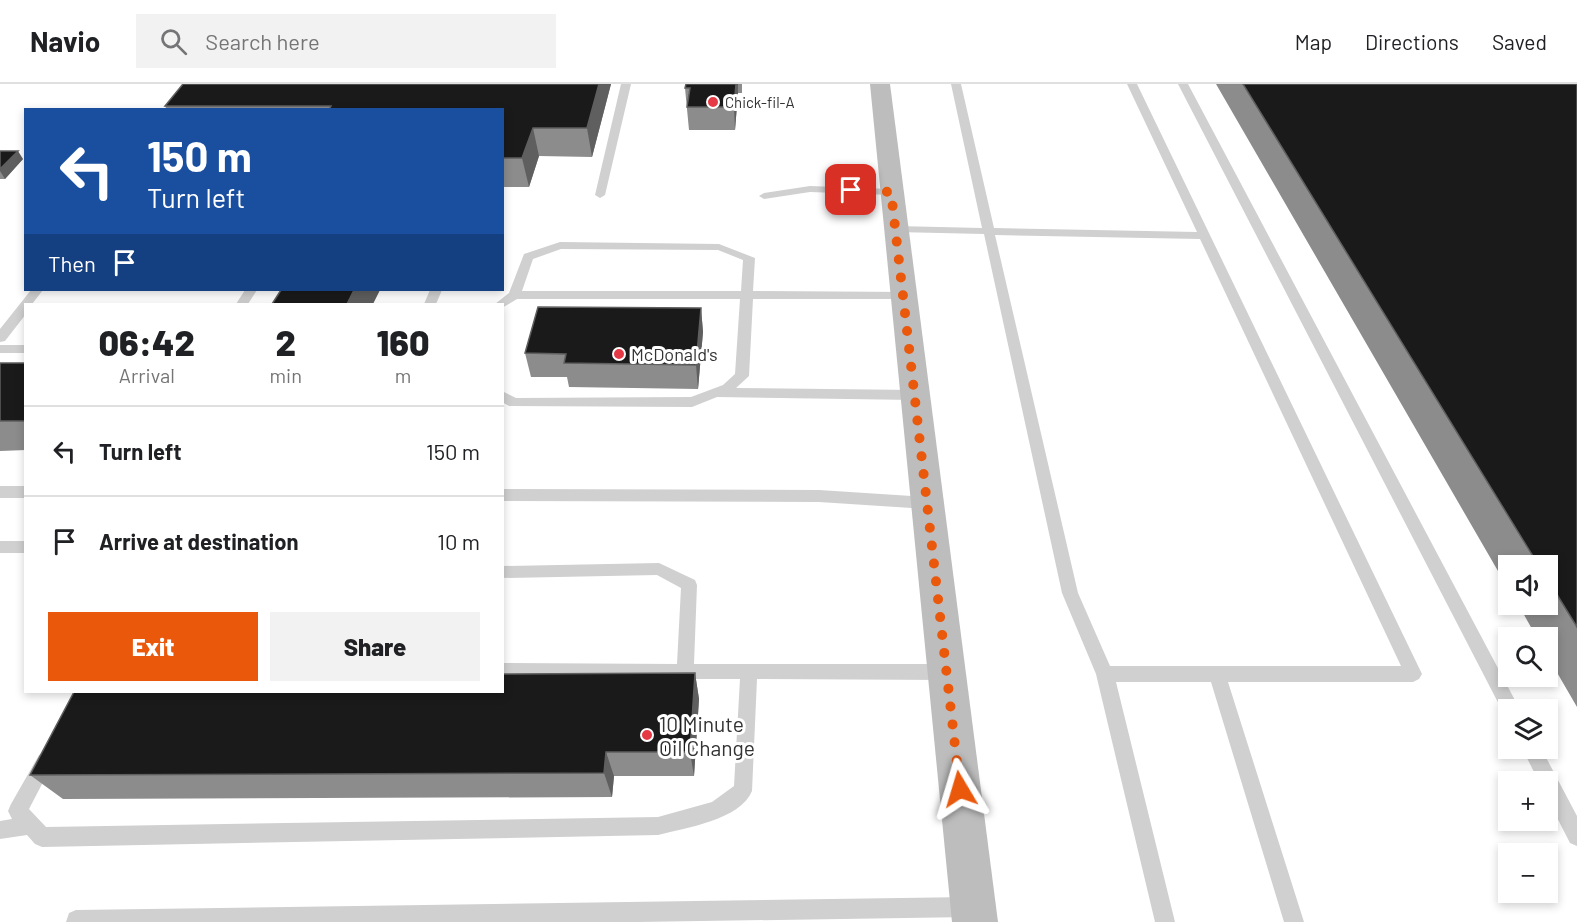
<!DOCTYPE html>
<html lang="en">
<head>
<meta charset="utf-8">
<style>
	:root { --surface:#fff; --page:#f2f2f2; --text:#202124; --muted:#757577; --line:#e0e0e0; --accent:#ea580c }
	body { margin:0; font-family:Barlow,sans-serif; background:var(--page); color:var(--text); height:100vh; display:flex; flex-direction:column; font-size:22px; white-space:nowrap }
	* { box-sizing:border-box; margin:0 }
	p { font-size:20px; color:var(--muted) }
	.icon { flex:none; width:33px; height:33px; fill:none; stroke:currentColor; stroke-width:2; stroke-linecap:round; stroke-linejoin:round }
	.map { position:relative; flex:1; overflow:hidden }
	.drawer { position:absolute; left:24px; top:219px; width:480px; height:390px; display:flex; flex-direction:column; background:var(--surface); border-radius:0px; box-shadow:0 3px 9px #0003 }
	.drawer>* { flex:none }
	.guide { position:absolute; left:24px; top:24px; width:480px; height:183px; border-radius:0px; box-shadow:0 3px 9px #0003; background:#1a4fa0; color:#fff; overflow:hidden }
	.tools { position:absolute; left:1498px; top:471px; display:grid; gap:12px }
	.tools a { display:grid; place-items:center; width:60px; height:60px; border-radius:0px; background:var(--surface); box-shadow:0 3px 9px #0003; font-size:30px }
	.pin { position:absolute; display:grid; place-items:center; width:51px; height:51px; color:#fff; margin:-26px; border-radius:12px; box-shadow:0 3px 9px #0006 }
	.me { position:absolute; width:66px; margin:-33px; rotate:353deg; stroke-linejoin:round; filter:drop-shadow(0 0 4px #0008) }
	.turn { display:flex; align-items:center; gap:21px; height:126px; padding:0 24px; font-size:27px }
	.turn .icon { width:78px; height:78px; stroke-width:2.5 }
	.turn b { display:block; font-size:42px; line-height:51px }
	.then { display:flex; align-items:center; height:57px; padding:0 24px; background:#0003; gap:12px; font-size:22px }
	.eta { display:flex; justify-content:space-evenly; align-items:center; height:102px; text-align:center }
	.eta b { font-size:36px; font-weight:800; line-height:42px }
	.primary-button { display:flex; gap:12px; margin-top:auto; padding:12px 24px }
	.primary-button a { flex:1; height:69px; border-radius:0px; background:var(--accent); color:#fff; font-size:24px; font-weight:800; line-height:69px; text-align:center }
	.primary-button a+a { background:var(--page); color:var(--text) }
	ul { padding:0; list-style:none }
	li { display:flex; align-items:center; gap:18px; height:90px; padding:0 24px; border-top:2px solid var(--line) }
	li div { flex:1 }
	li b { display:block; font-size:22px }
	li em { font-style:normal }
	header { display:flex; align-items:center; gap:36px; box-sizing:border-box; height:84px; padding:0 30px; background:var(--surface); border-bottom:2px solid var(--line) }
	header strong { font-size:28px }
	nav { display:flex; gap:33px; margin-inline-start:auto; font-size:21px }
	.search { width:420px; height:54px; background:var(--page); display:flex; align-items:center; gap:15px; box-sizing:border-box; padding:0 21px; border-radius:0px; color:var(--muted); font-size:22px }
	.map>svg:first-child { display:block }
</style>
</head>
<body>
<header>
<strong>Navio</strong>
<div class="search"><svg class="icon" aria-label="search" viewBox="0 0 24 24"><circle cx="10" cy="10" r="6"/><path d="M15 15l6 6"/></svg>Search here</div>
<nav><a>Map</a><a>Directions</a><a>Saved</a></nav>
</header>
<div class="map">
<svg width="1577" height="838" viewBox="0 0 1577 838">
	<rect width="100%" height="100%" fill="#fff"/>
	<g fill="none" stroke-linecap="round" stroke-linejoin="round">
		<path fill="#d0d0d0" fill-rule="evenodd" d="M621,0h10l-26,111 -5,3 -5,-3z
			M951,0h10l33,144 203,4 -70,-148h10l285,590 -3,5 -6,3h-185l76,240h-20l-73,-240h-95l59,240h-20l-59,-248 -34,-81 -78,-359 -88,-2 -6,-3 6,-3 86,2zM995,151l205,4 201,427h-291l-32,-73z
			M1178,0h10l329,620 3,6h-11v7l-4,-1z
			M810,102l81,3 5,3 -5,3 -81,-3 -46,7 -5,-3 5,-3z
			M560,158l159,2 36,14 -2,33 154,1v6l-4,1h-150l-4,77 -13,12 179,2 7,5 -7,5 -198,-3 -25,10 -183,-1 -7,-4v-11l14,7 175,-1 32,-12 12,-11 5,-75h-223l-15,9v-4h-7l14,-11 15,-39zM561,165l157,1 25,10 -2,31h-219l11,-32z
			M31,206h12l-11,14h-6v10l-21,27 -5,1v-13z
			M245,206h12l-9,14h-12z
			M430,206h12l-6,14h-12z
			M0,261h26v8h-26z
			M0,402h26v12h-26z
			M502,405l317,1 108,7 5,2 2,4 -2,4 -5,2 -108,-7 -317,-1z
			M0,457h26v12h-26z
			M659,479l36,17 2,5 -3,79h252l6,3 3,5 -3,5 -6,3 -189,-1 -5,112c-12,29 -67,37 -94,44l-616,12 -7,-3 -8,-9 -27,4v-18l12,-2 -4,-8 3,-7 28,-49 6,-3 6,3 3,6 -25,48 17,18 612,-10 54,-15 22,-16 6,-107h-238v-16l175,1 4,-76 -24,-13 -155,3v-12z
			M1522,664h19l36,68v30l-7,-3 -22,-43v-18h-9z
			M970,813l7,3 3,7 -3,7 -7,3 -332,5h-572l3,-9 7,-3z"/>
		<path fill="#bdbdbd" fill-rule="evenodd" d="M870,0h20l108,838h-46z"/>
	</g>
	<path fill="#8c8c8c" d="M611,0l-19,73 -53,-1 -10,31h-27v-77h-335l-2,-4z
		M686,0h56v9h-4l-3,37h-46l-4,-42z
		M1216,0h361v623l-29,-50v-19h-11l-19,-34h30v-38h-39v24z
		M0,67l23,8 -18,20h-5z
		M701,224l2,24 -5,57 -129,-2 -2,-10h-36l-6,-24z
		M0,279h26v87l-26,1z
		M695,589l4,26 -5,77h-80l-2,21 -549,2 -33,-24z"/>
	<path fill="#5f5f5f" d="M599,0h12l-19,73 -5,-29z
		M736,0h2v9l-3,37 -1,-23z
		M533,44l6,28 -10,31 -7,-29z
		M18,67l5,8 -18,20 -5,-8v-2z
		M354,206h26l-7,14h-26z
		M701,224l2,24 -5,57 -2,-24z
		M695,589l4,26 -5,77 -4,-24z
		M606,668l8,24 -2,21 -8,-24z"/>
	<path fill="#1a1a1a" stroke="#5f5f5f" stroke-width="1.5" d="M183,0h416l-12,44h-54l-11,30h-20v-48h-173l2,-4h-166z
		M686,0h50l-2,23h-47l3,-19h-5z
		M1243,0h334v543l-29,-47v-14h-9z
		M0,67h18l-18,18z
		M281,206h73l-7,14h-75z
		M538,223l163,1 -5,57 -132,-2 2,-9 -41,-1z
		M0,279h26v58h-26z
		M695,589l-5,79h-84l-2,21 -574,2 44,-83h428v-18z"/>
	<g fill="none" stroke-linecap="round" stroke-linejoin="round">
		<path stroke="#ea580c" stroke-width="10" stroke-dasharray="0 18" d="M851,106l40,2 69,597"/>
	</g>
	<g fill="#e63946" stroke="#fff" stroke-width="2">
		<circle cx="713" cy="18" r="6"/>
		<circle cx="619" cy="270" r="6"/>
		<circle cx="647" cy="651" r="6"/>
	</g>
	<g text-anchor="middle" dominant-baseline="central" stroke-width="6" stroke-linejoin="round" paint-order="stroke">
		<g font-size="15" fill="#333" stroke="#fff" text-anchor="start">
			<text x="725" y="18">Chick-fil-A</text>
		</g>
		<g font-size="18" fill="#333" stroke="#fff" text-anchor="start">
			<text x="631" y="270">McDonald's</text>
		</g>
		<g font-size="21" fill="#333" stroke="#fff" text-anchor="start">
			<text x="659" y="639">10 Minute<tspan x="659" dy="24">Oil Change</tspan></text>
		</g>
	</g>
</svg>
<div class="tools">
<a><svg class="icon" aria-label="sound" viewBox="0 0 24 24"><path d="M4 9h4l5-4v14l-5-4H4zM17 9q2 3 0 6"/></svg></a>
<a><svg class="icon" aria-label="search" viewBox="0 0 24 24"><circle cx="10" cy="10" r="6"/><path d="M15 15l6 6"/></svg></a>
<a><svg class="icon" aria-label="layers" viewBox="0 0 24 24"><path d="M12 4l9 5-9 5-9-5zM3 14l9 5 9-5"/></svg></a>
<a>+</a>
<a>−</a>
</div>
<div class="pin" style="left:851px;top:106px;background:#d93025"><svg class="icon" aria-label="arrive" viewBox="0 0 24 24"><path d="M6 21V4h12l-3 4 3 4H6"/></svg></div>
<svg class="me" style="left:960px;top:705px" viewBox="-20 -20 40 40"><path d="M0-17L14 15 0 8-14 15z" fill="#ea580c" stroke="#fff" stroke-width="4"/></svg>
<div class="guide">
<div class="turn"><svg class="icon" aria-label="left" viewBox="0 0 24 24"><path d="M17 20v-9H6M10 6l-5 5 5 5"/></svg><div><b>150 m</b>Turn left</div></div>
<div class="then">Then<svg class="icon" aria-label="arrive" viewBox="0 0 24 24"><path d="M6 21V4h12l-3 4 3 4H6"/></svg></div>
</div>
<section class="drawer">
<div class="eta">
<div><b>06:42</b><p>Arrival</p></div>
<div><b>2</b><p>min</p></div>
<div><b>160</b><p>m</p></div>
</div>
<ul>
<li><svg class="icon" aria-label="left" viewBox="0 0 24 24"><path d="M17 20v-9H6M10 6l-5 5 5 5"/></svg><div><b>Turn left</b></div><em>150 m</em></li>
<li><svg class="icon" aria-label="arrive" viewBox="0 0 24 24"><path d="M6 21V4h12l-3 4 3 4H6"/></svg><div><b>Arrive at destination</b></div><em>10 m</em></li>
</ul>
<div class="primary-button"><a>Exit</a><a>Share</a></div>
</section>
</div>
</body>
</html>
